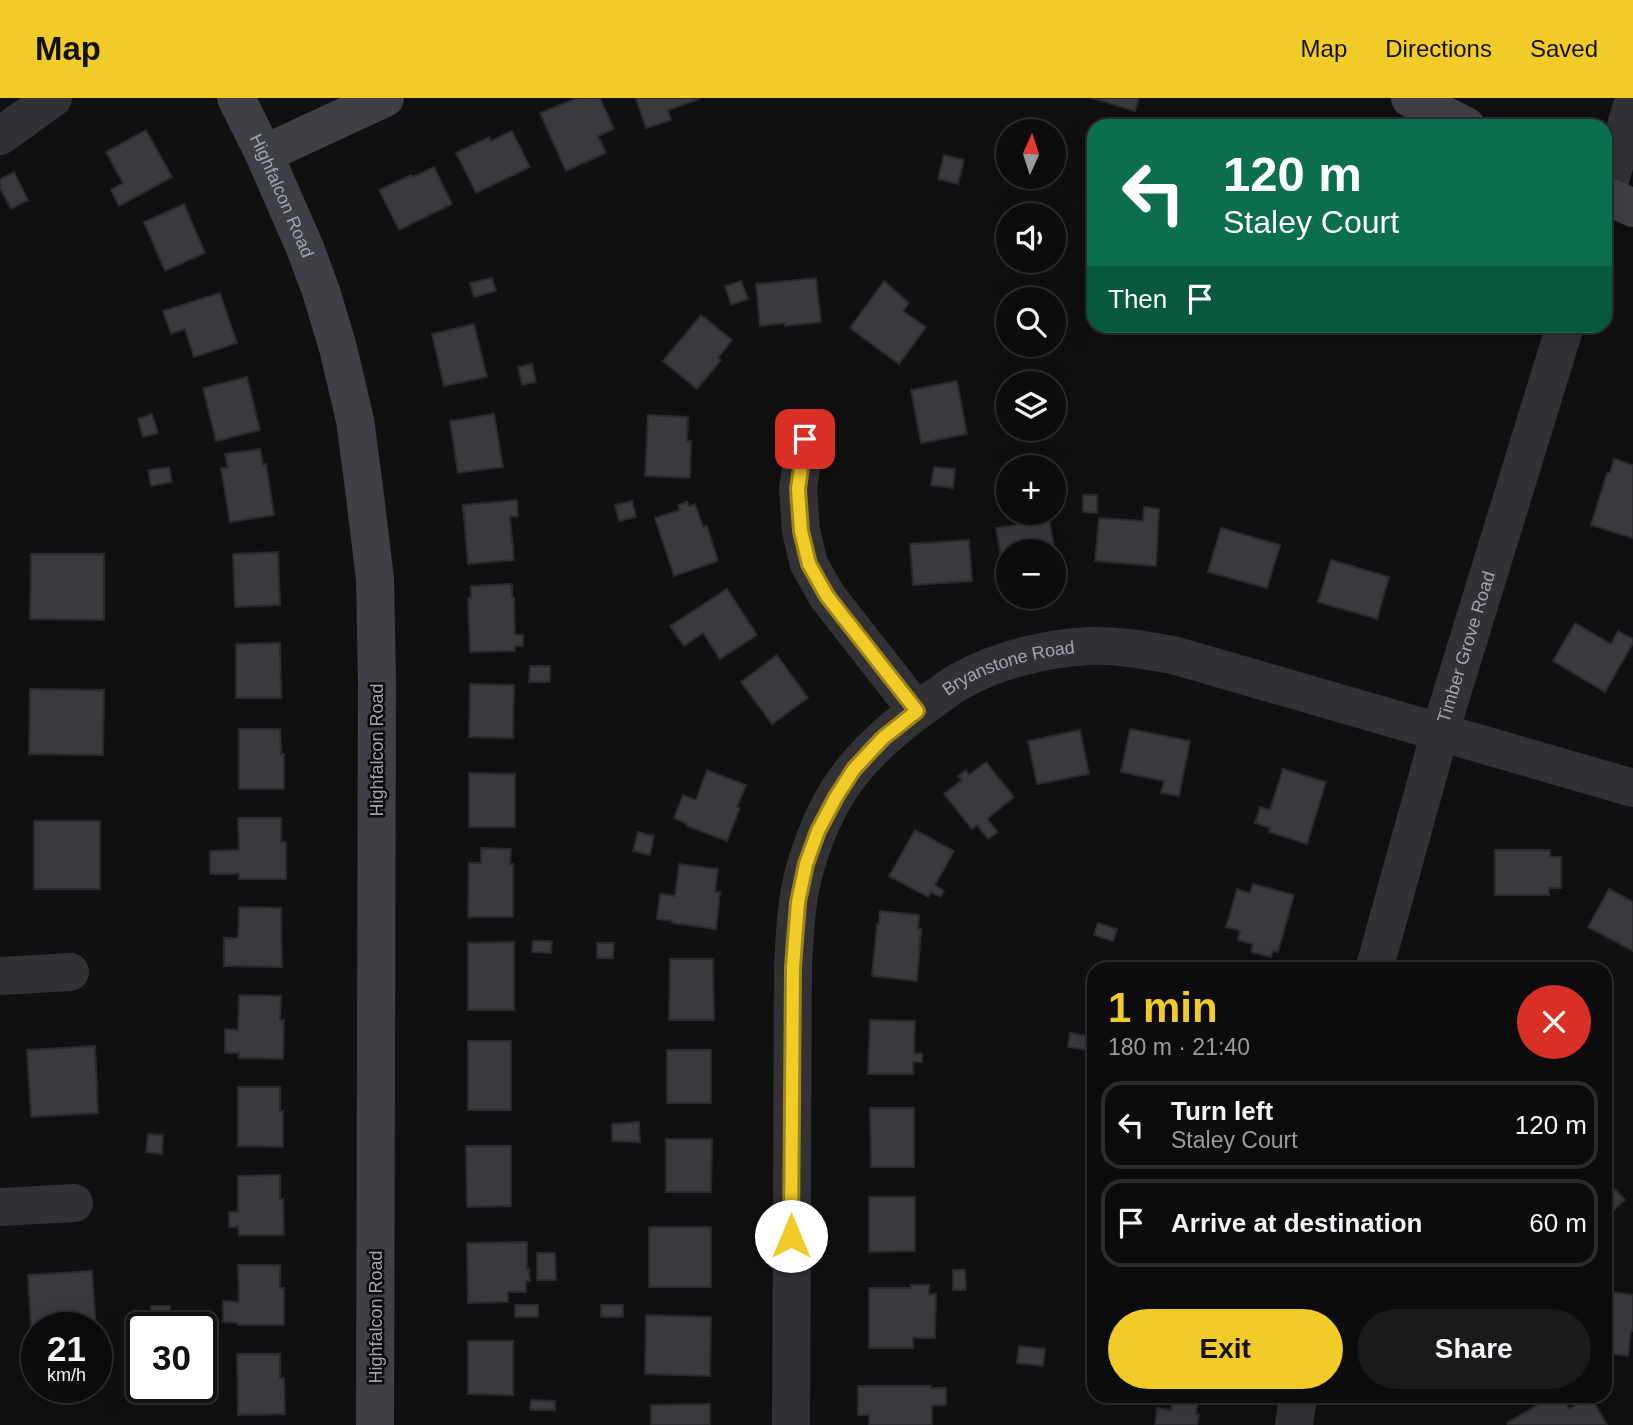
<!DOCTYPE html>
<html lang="en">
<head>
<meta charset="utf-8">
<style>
	:root { --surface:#0c0c0d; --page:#1a1a1b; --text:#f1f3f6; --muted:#9a9b9d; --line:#2c2c2e; --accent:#f1cb28 }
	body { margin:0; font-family:Helvetica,sans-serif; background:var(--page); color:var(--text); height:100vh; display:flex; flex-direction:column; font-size:26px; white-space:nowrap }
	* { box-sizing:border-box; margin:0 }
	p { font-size:23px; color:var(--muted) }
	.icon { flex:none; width:38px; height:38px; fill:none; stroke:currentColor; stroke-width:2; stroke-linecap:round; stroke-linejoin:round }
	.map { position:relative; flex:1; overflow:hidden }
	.side { position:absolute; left:1087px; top:864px; width:525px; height:441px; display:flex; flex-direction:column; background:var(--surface); border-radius:21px; box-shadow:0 7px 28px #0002,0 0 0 2px var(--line) }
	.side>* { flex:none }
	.top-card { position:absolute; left:1087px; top:21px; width:525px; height:214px; border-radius:21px; box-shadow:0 7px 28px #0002,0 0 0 2px var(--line); background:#0b6e4f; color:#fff; overflow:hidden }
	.needle { width:46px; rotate:3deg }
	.fabs { position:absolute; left:996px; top:21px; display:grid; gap:14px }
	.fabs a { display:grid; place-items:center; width:70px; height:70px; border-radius:50%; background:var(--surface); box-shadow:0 7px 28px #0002,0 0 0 2px var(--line); font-size:35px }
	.speed { position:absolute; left:21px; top:1214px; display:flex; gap:14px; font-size:35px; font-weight:700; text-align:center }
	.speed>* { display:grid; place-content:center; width:91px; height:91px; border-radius:50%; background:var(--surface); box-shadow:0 7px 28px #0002,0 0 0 2px var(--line); line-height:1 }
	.speed small { font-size:18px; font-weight:400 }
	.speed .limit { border:4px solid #111; border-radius:10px; background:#fff; color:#111 }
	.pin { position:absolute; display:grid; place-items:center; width:60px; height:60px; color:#fff; margin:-30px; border-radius:14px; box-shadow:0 4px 10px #0006 }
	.me { position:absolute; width:77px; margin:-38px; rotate:0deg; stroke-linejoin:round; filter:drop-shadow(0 0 5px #0008) }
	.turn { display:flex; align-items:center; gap:24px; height:147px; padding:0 21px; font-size:32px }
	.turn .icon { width:91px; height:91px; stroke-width:2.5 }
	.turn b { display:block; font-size:49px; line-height:60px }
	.then { display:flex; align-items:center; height:66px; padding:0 21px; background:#0003; gap:14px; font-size:26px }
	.round { display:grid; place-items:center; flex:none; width:74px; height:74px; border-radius:37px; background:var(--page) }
	.overview { display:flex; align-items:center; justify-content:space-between; height:119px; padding:0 21px }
	h1 { font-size:42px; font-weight:700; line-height:52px; color:var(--accent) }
	.cta { display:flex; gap:14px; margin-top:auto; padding:14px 21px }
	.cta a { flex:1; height:80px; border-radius:42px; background:var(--accent); color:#111; font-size:28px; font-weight:700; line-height:80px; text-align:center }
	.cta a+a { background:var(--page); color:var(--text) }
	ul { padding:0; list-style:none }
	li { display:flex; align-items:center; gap:21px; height:88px; margin:0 14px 10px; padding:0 7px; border:4px solid var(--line); border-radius:21px }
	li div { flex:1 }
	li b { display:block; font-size:26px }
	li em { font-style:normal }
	header { display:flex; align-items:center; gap:42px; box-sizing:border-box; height:98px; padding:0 35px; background:var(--accent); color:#111 }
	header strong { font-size:33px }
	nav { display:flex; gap:38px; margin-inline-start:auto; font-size:24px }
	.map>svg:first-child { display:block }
</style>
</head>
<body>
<header>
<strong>Map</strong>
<nav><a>Map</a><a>Directions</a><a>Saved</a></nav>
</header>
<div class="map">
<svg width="1633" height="1327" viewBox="0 0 1633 1327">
	<rect width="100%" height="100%" fill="#101011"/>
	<path fill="#3a3a3e" stroke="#2a2a2d" stroke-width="2" d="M577,0h23l14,31 -16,7 8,17 -40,18 -26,-58z
		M636,0h62l1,1 -31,11 3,10 -25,8z
		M1091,0h48l-4,13z
		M146,32l26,47 -53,29 -8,-16 12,-7 -17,-31z
		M512,33l18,36 -54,26 -20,-40 33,-16 2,4z
		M944,57l20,5 -6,24 -20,-5z
		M434,69l18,37 -53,26 -20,-40 32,-15 2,2z
		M14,74l14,28 -17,9 -11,-21v-9z
		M184,106l21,49 -40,18 -21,-49z
		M492,180l4,13 -22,6 -4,-14z
		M816,180l5,44 -36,4v-3l-25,3 -4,-42z
		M741,183l7,18 -17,6 -6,-19z
		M884,183l25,22 -6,8 23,16 -27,37 -49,-36z
		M220,195l17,50 -43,14 -9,-28 -14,5 -8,-23z
		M701,217l31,25 -14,18 3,2 -24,29 -34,-28z
		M474,226l13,53 -43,9 -12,-52z
		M532,266l4,18 -14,3 -4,-18z
		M247,279l13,53 -44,11 -13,-53z
		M957,283l10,53 -46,9 -10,-53z
		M152,316l6,19 -15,4 -5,-18z
		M494,316l9,53 -45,6 -8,-52z
		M648,317l40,2 -1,24h4l-1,37 -45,-2z
		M260,351l3,16 3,-1 8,51 -44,7 -9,-54h7l-3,-14z
		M1614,361l19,6v73l-42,-13 16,-52h3z
		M169,369l3,15 -21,4 -3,-16z
		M934,369l21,2 -2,19 -22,-3z
		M1083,397h14v18l-14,-1z
		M517,402l1,16 -8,1 4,43 -46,4 -5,-59z
		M632,403l4,16 -17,4 -4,-16z
		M687,404l2,4 6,-2 8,23 4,-1 11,35 -44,15 -19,-58 25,-8 -2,-5z
		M1144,409l15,2 -3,57 -61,-5 4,-43 44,3z
		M1027,415h21l9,51h-3v-13h-46v21l-4,1 -8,-45 33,-5z
		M1221,430l59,17 -13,43 -59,-16z
		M969,442l3,41 -59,4 -3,-41z
		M278,454l2,53 -45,2 -2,-53z
		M31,456h73v66l-74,-1z
		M1331,462l58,17 -12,42 -59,-17z
		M512,486v13l2,1 1,37h8v11h-8v5l-45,1 -2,-54h3v-12z
		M727,491l30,46 -37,24 -17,-26 -19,13 -14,-20z
		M1575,525l36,21 7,-13 15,8v4l-28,49 -52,-31z
		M280,545l1,55h-45v-54z
		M777,557l31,43 -36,26 -31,-42z
		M530,568h20v16h-21z
		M470,586l44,1 -1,53 -44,-1z
		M30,591l74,1 -1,65 -74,-1z
		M239,631h41l1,25h3v35h-45z
		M1130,631l60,12 -11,55 -18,-3 3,-12 -43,-9z
		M1080,632l9,44 -52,10 -9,-43z
		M986,664l28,35 -27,22 11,13 -10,7 -11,-14 -5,4 -28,-35 18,-14 -4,-4 8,-6 3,5z
		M1283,671l43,13 -19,62 -38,-12 1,-4 -15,-5 5,-16 10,3z
		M707,672l39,15 -9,22 3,1 -13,33 -40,-15v-2l-13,-6 9,-23 13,5z
		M469,675l46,1v53h-46z
		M238,720h43v24h5v37h-47v-5h-29v-23l29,-1z
		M34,723h66v68h-66z
		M915,732l39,21 -19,34 9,6 -4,6 -9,-5 -3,5 -39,-21z
		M638,734l16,4 -4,19 -17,-4z
		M481,750l30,1 -1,15h3v53h-45l1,-54h12z
		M1495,752h55v7h11v31h-12v7h-54z
		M679,766l39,5 -3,23h5l-4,37 -44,-6v-2l-15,-2 3,-25 15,2z
		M1253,786l41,11 -16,57 -5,-1 -2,6 -20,-5 2,-8 -15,-4 2,-9 -14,-4 11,-38 13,4z
		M1609,791l24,13v49l-45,-24z
		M239,809l42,1 1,59 -58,-1v-28h14z
		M880,813l39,4 -1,14h3l-4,52 -45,-5 5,-52h2z
		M1098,825l19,6 -4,12 -19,-6z
		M533,843h19l-1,12 -19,-1z
		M514,844v68h-46v-67z
		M597,845h17l-1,15h-16z
		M670,861h43l1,61h-45z
		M239,897l42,1 -1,24h4l-1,39 -44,-1v-5h-14v-24l13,1z
		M1605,902l7,7 -7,7z
		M870,922l45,1 -1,32 8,1v8h-9v12h-45z
		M1070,935l24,4 -1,14 -25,-4z
		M468,943h43v69h-43z
		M95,948l3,67 -67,4 -4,-67z
		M667,952h44v53h-44z
		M238,989h42v24h3v36l-45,-1z
		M870,1010h44v59h-43z
		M639,1024l1,20 -28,-1v-17z
		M148,1036l15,1 -1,19 -16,-2z
		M666,1041h46l-1,53h-45z
		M466,1048h45v60l-44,1z
		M280,1077v24h3l1,36h-45l-1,-8h-9v-15h9v-36z
		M1615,1091l10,11 -20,18v-21z
		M869,1099h46v54l-46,1z
		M649,1129h62v60h-62z
		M527,1144v27h2l1,12h-4v11h-18v10l-40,1 -1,-60z
		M537,1155h18l1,27h-19z
		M238,1167h42v23h4v37h-46v-2l-15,-1v-21l16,1z
		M953,1172h12l1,20h-13z
		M92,1173l4,57h-59v20h-5l-4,-73z
		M911,1187h18v9h7l-1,44h-22v10h-44v-60h42z
		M1605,1193l28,4v36h-2l-3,25 -23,-3z
		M515,1207h23v12h-23z
		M601,1207h22v12h-22z
		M151,1208h19v12h-19z
		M646,1217l65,2 -1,59 -65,-2z
		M468,1243h45v54l-45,-1z
		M1019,1248l26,3 -2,17 -26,-3z
		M237,1256h43v24h4l1,36 -47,1z
		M858,1288h73v2h15v17l-14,1v19h-63v-10h-11z
		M158,1290h19v4h-19z
		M1553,1298h9l7,13 22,-12 16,28h-99l-1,-2z
		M1173,1300l25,3 -2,13 3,1 -2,10h-42l2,-17 14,2z
		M531,1302l24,1v9h-25z
		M710,1306v21h-59v-20z"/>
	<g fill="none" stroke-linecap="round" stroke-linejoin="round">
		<g stroke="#313136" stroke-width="38">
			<path d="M0,38l53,-38"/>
			<path d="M1605,99l28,-95"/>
			<path d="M805,341l-7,50 3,42 8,33 18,32 90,115"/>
			<path id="s1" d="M1374,872l66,-238 125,-406"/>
			<path d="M0,878l70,-4"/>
			<path d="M0,1109l74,-4"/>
			<path id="s2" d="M791,1327l2,-458c2,-35 3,-72 14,-105 10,-33 26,-68 48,-94 23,-28 51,-50 80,-70 9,-6 17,-13 27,-18 35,-20 86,-32 127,-34 29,-1 56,4 84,9l460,133"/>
			<path d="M1294,1327l4,-29"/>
		</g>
		<g stroke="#3f4046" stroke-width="38">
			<path id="s3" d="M236,0l28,56 41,94 16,43 17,57 17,72 9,68 11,91 2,102 -2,744"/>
			<path d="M1410,0l56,28"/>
			<path d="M264,56l121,-56"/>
			<path d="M1605,97l28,13"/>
		</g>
	</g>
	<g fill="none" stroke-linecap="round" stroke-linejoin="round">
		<g stroke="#9d841a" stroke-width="18">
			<path id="route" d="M791,1138l2,-269 5,-65 8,-38 12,-33 18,-34 18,-28 29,-31 34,-27 -90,-115 -18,-32 -8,-33 -3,-42 7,-50"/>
		</g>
		<use href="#route" stroke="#f1cb28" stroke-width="12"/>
	</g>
	<g text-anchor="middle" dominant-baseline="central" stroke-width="5" stroke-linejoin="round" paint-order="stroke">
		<g font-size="18" fill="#a1a4b2" stroke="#0b0b0c">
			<text stroke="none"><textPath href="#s3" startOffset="108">Highfalcon Road</textPath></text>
			<text stroke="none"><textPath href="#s1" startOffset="336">Timber Grove Road</textPath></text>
			<text stroke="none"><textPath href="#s2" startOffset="858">Bryanstone Road</textPath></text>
			<text transform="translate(377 652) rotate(-90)">Highfalcon Road</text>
			<text transform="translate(376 1219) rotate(-90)">Highfalcon Road</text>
		</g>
	</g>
</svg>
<div class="fabs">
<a><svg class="needle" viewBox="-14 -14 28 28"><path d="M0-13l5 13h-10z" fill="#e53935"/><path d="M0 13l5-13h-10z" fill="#9a9b9d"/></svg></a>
<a><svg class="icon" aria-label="sound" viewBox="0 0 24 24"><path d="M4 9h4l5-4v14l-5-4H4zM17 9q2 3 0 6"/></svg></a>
<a><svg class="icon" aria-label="search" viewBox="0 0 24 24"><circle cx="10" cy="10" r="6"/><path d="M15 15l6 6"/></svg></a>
<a><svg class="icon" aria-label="layers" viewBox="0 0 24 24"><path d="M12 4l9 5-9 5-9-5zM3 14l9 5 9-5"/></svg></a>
<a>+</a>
<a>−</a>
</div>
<div class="speed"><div>21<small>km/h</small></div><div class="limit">30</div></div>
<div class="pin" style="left:805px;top:341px;background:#d93025"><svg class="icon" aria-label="arrive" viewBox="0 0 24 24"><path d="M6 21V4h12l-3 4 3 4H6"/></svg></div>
<svg class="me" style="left:791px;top:1138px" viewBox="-20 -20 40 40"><circle r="19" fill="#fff"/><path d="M0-13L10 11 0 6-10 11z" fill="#f1cb28"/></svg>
<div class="top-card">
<div class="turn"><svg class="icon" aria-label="left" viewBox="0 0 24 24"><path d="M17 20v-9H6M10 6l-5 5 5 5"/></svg><div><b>120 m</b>Staley Court</div></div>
<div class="then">Then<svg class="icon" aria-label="arrive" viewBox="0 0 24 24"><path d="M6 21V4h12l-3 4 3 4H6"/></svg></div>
</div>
<section class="side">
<div class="overview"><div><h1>1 min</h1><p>180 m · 21:40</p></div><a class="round" style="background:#d93025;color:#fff"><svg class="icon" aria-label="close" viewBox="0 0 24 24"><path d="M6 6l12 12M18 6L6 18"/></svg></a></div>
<ul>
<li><svg class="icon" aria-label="left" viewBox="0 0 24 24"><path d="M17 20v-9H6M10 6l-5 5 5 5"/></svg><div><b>Turn left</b><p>Staley Court</p></div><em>120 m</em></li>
<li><svg class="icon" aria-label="arrive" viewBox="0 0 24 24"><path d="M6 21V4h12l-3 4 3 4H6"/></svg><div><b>Arrive at destination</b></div><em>60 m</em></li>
</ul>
<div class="cta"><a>Exit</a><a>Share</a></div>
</section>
</div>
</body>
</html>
